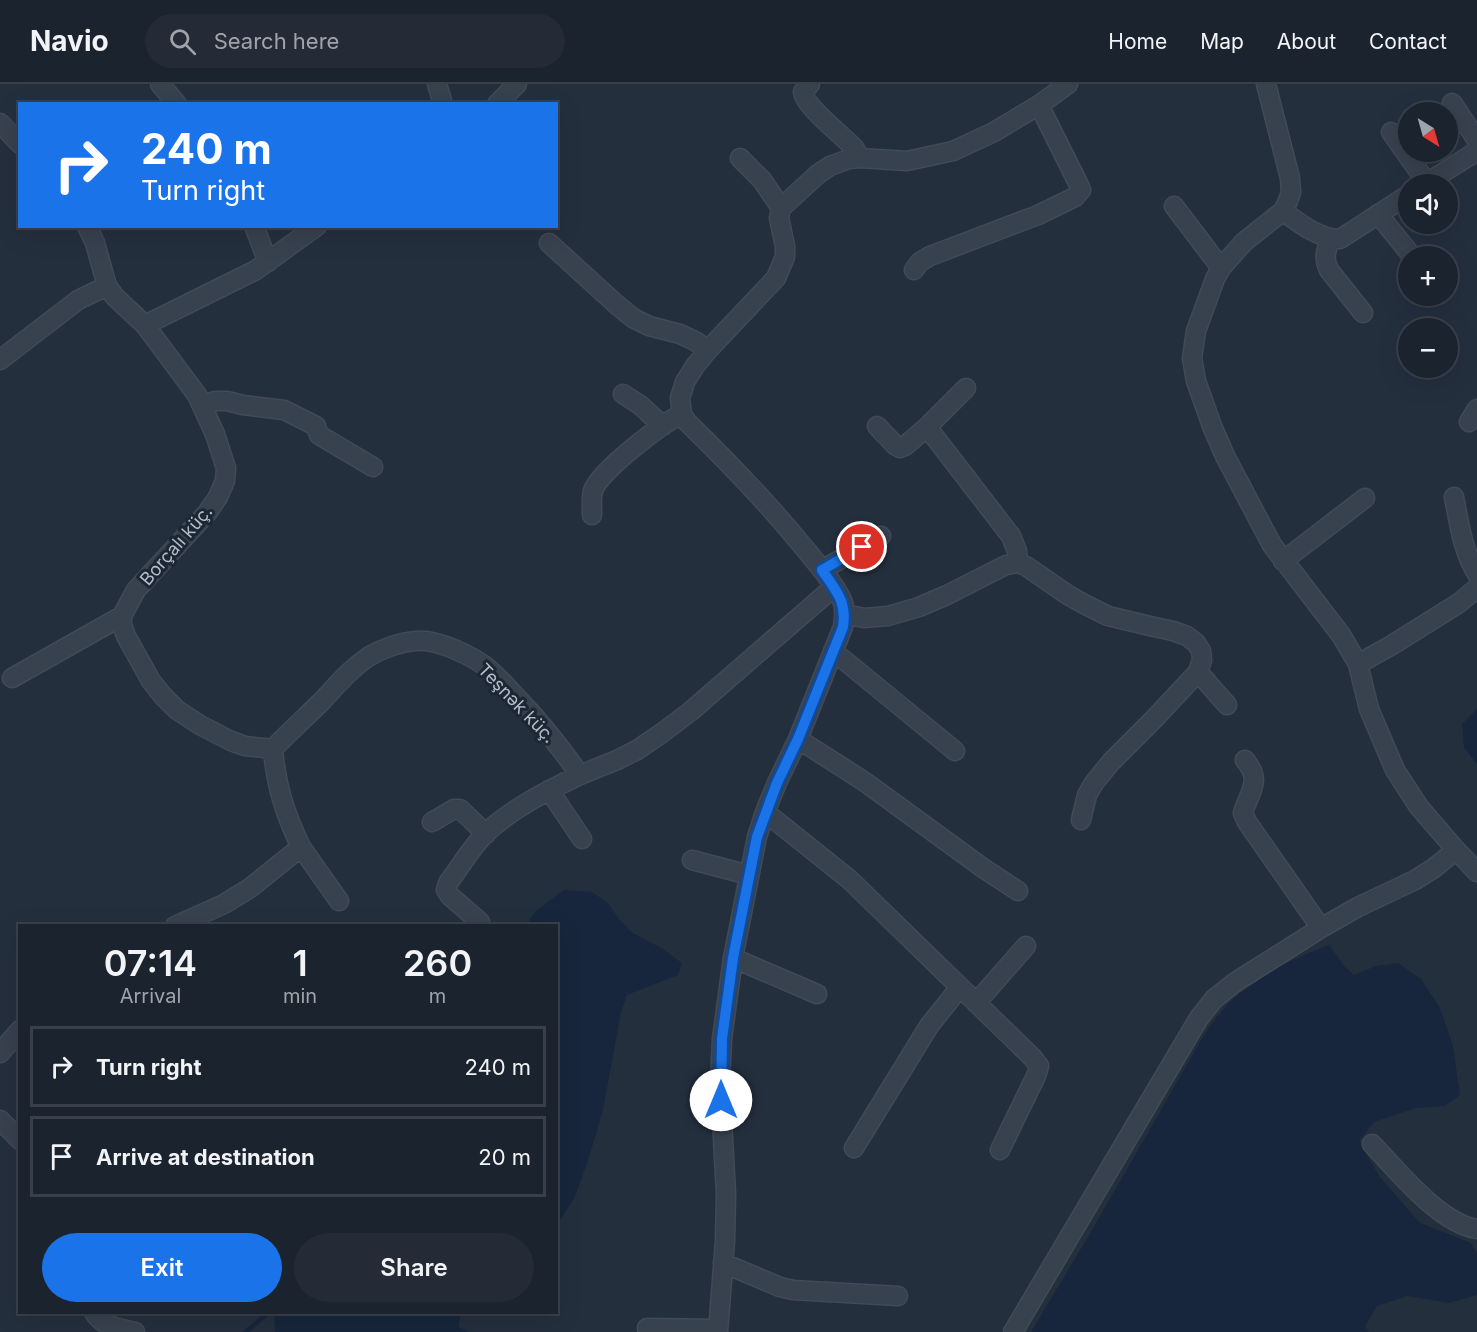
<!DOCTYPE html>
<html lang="en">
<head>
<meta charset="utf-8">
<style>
	:root { --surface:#1b232e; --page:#242b36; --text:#f1f3f6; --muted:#a0a4aa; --line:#39404a; --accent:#1a73e8 }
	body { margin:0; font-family:Inter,sans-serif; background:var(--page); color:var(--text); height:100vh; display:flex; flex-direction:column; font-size:22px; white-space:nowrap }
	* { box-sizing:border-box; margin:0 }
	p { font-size:20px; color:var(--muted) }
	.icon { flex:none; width:33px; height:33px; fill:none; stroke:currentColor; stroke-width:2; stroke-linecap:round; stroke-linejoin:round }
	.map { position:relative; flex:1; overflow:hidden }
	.drawer { position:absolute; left:18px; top:840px; width:540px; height:390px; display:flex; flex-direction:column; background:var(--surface); border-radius:0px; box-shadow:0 6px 24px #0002,0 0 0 2px var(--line) }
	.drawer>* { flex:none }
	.banner { position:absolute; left:18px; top:18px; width:540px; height:126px; border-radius:0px; box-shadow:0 6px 24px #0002,0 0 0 2px var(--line); background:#1a73e8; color:#fff; overflow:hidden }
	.needle { width:39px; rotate:143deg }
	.controls { position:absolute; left:1398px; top:18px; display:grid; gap:12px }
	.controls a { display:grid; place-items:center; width:60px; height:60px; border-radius:50%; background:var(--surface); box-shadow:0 6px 24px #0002,0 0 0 2px var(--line); font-size:30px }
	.pin { position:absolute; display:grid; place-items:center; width:51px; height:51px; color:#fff; margin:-26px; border:3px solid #fff; border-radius:50%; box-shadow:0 2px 6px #0007 }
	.me { position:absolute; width:66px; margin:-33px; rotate:0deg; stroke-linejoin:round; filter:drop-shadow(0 0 4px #0008) }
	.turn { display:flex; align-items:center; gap:21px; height:126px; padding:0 24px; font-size:27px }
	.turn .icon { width:78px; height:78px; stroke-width:2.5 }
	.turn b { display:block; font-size:42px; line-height:51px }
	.eta { display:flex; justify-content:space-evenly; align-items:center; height:102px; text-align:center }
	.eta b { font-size:36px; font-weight:600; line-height:42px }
	.action { display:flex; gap:12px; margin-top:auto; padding:12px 24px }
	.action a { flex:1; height:69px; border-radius:36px; background:var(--accent); color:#fff; font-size:24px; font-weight:600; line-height:69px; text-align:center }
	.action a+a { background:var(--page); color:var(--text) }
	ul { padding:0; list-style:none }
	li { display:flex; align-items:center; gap:18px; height:81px; margin:0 12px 9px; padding:0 12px; border:3px solid var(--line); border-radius:0px }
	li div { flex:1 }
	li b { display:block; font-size:22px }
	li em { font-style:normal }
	header { display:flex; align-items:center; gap:36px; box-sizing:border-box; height:84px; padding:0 30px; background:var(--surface); border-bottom:2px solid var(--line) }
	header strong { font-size:28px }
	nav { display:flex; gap:33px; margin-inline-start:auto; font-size:21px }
	.search { width:420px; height:54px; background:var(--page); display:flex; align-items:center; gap:15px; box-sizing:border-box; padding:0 21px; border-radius:33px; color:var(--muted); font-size:22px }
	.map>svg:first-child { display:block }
</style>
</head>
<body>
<header>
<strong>Navio</strong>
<div class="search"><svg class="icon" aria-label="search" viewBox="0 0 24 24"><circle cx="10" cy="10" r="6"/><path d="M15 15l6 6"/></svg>Search here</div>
<nav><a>Home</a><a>Map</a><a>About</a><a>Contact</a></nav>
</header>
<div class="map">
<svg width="1477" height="1248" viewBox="0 0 1477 1248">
	<rect width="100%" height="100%" fill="#242f3e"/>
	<path fill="#17263c" d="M1477,625v55l-13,-16 -2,-24z
		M564,806l28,2 16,11 11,16 12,13 32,17 19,14 -4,12 -51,20 -6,17 -18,98 -16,54 -13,35 -17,25 -1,-298 -30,-1 10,-14z
		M1329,861l16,22 9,8 22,-9 22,-3 23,16 19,29 13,38 7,49 -15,11 -29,2 -42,14 -15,19 20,35 41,47 51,20 6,10v42l-28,8 -42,-7 -30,10 -12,20 4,6h-338l57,-95 112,-195c7,-11 13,-22 22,-31 29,-34 67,-50 107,-66z
		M274,1229h186l-1,14 10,5h-194z"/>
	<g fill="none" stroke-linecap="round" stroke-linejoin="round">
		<path stroke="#17263c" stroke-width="4.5" d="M246,1248l23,-20"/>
		<g stroke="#414a57" stroke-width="21">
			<path id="minor" d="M160,0l17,20
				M437,0l6,20
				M810,0l-7,8c2,14 34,39 46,51l6,6 5,9
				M1266,0l24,94 1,14 -3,9 -5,10 -39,31 -23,26 -6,11 -19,52 -4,27 4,23 16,45 13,30 47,89 69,90 17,29 11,45 26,61 24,37 37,43 21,22
				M1452,19l25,37
				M497,20l20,-20
				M0,39l20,21
				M1391,48l36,51
				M740,74l22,22 19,28
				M1425,100l52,-33
				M1174,122l47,62
				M1283,127c16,12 36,28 57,28l68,-44
				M1378,130l34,42
				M87,142l8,17 12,43 8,11 30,28 52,70 18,39 11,34 -1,13 -7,16 -11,16 -71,77 -14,26v9l4,11 25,45 12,15 14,14 23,15 31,16 14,5 28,3
				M254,142l14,36
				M1330,155c-4,13 -7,18 -1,31l34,43
				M549,159l68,62 16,13 16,8 31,8 15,7 13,9
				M914,186l6,-8 10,-6 108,-41 37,-18 6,-7 -1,-3 -41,-82
				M145,241l111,-55 61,-44
				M0,276l78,-60 29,-14
				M623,310l17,11 23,21
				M203,322l12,-5h12l16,4 41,5 32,16 3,9 54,32
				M1469,338l8,-13
				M877,342l18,19 5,3 5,-2 22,-19 39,-39
				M927,343l84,109 6,15 1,12
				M1454,413c5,26 9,55 23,77
				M592,431c0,-8 -1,-17 1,-24 6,-20 70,-68 89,-77
				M1283,477l82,-63
				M822,486l59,-34
				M845,530l19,4 24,-2 31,-9 28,-12 59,-30 12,-2 8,3 42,29 16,9 24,12 42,10 23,5 14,5 9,7 5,8 1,9 -4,12 -43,46 -44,44 -17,21 -7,12 -6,25
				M833,567l122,100
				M1358,580l34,-19 67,-42 18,-15
				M1198,588l29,33
				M12,594l110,-62
				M798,655l67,43 118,86 35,23
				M1245,676c3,4 7,9 8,14 4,12 -7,27 -10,39l4,9 74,106
				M549,706l33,49
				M765,728l85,68 183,178 6,8 -3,10 -36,74
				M432,738l22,-13h6l26,25
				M301,763l38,54
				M692,776l57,15
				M175,842l49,-22 26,-16 51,-41c-16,-33 -25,-61 -28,-98 16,-17 33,-32 49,-48 16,-17 26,-30 46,-44 13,-8 32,-15 48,-16 20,-3 60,16 75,30 9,8 17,17 25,26 24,24 44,50 64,78l37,-15 20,-10 25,-17 29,-22 143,-124
				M481,842l-1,-4 -30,-26 -4,-6 2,-7c12,-16 23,-35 37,-49 27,-26 62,-43 95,-59
				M733,874l84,36
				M976,919l50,-57
				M0,969l20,-23
				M0,1036l20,20
				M1372,1060c26,27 67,79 105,85
				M854,1064l75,-122 31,-39
				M723,1179l57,24 13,3 105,6
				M94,1228c8,15 26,16 41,20
				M647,1244l71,1
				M718,1248l7,-91 1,-47 -6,-111 2,-44 11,-81 24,-121 8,-25 12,-29 21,-44 45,-112c1,-9 3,-18 -1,-27 -10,-20 -27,-39 -41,-56 -35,-43 -74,-83 -114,-122l-5,-8 -2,-16 5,-16 10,-16 13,-16 68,-72 9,-21v-11l-6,-28 2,-10 37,-34 12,-8 19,-7 11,-1 47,3 46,-10 41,-19 45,-27 29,-21
				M1013,1248l186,-314 15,-19 20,-16 87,-55 37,-21 57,-27 19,-12 22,-18"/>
		</g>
		<use href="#minor" stroke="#38414e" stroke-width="18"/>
	</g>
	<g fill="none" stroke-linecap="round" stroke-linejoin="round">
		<g stroke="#114b97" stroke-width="15">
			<path id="route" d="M721,1016l1,-61 11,-81 24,-121 20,-54 21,-44 45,-112c4,-26 -7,-36 -21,-57l40,-23"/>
		</g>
		<use href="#route" stroke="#1a73e8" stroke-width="10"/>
	</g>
	<g text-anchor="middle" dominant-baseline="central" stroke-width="6" stroke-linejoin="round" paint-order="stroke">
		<g font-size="18" fill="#b4bcc9" stroke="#1d2633">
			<text transform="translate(176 461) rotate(-49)">Borçalı küç.</text>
			<text transform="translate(517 619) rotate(46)">Teşnək küç.</text>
		</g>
	</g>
</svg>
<div class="controls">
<a><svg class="needle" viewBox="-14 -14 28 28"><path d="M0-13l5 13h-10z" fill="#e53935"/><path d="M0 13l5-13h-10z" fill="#a0a4aa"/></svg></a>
<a><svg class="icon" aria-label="sound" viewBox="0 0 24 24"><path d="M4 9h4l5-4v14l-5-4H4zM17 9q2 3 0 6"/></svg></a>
<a>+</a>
<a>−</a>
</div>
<div class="pin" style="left:862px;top:463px;background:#d93025"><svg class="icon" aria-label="arrive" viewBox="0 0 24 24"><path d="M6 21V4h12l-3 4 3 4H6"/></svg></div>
<svg class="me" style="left:721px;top:1016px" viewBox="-20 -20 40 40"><circle r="19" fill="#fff"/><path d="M0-13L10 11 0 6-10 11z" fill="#1a73e8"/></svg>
<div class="banner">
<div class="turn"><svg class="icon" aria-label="right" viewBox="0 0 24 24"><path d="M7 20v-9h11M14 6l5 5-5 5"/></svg><div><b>240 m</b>Turn right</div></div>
</div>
<section class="drawer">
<div class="eta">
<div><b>07:14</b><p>Arrival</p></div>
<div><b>1</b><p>min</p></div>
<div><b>260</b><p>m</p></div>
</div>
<ul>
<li><svg class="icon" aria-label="right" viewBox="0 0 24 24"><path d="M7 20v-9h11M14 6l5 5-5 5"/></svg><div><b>Turn right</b></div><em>240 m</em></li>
<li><svg class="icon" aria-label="arrive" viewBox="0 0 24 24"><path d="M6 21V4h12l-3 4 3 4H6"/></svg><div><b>Arrive at destination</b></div><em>20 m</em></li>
</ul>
<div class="action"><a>Exit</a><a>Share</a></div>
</section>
</div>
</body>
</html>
